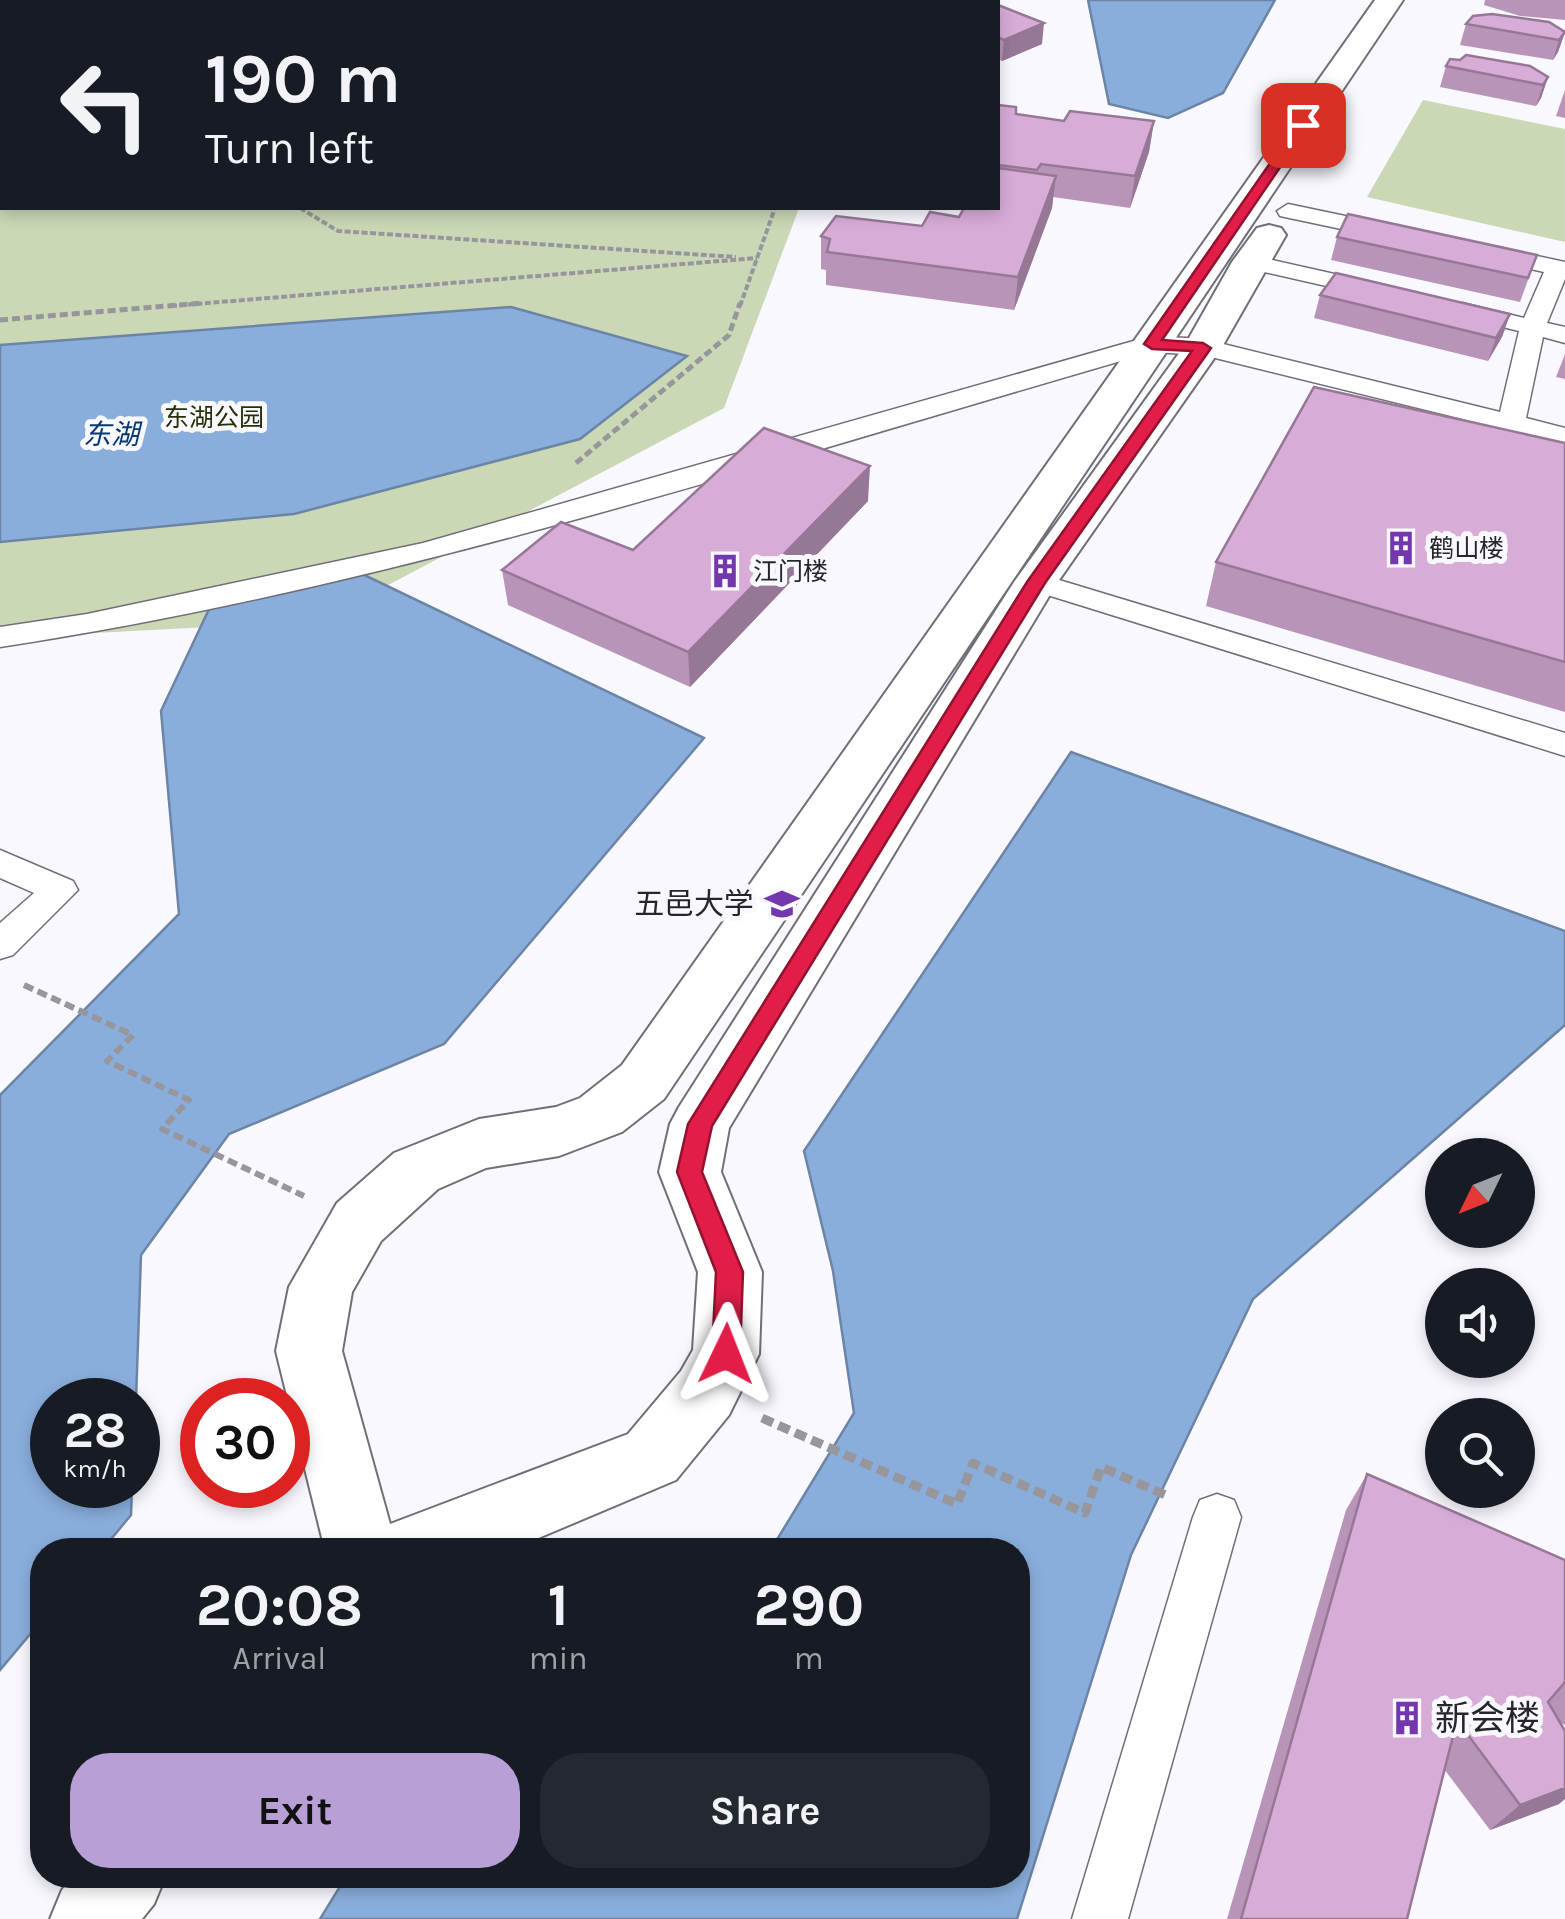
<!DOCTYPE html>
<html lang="en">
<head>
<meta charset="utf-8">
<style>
	:root { --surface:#171b24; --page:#242831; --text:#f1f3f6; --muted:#9ea1a6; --accent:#b89fd5 }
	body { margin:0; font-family:Karla,"Noto Sans SC",sans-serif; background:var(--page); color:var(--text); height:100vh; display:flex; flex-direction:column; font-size:38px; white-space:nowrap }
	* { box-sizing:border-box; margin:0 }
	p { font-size:32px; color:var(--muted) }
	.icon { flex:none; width:55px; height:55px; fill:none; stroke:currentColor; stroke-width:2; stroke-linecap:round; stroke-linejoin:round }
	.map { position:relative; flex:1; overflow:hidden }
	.details { position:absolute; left:30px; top:1538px; width:1000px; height:350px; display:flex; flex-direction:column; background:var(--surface); border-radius:40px; box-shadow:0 5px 15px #0003 }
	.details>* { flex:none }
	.guide { position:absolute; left:0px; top:0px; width:1000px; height:210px; box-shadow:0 5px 15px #0003; background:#171b24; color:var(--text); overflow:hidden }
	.needle { width:65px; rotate:227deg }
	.controls { position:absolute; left:1425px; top:1138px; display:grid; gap:20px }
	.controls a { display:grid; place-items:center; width:110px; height:110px; border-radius:50%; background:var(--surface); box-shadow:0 5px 15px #0003; font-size:50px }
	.speed { position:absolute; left:30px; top:1378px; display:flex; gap:20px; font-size:50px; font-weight:700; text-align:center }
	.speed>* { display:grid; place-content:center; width:130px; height:130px; border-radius:50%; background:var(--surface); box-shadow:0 5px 15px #0003; line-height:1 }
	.speed small { font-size:25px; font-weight:400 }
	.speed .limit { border:15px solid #d22; background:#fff; color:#111 }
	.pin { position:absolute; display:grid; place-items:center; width:85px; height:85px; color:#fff; margin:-42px; border-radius:20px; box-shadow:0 5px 15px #0006 }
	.me { position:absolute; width:110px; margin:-55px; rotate:2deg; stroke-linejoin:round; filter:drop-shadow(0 0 8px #0008) }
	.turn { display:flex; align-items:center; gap:35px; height:210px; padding:0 40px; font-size:45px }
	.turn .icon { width:130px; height:130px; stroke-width:2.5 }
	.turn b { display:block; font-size:70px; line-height:85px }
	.eta { display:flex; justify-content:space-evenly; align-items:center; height:170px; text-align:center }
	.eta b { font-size:60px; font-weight:700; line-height:70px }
	.button { display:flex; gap:20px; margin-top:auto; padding:20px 40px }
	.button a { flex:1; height:115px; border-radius:40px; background:var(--accent); color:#111; font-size:40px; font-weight:700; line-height:115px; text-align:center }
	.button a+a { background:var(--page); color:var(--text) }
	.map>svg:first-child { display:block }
</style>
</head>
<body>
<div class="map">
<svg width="1565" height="1919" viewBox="0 0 1565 1919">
	<rect width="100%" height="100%" fill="#f9f8ff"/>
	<path fill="#cad8b5" d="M0,0h877l-875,2v206h797l-75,200 -404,213 -320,17z
		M1423,100l142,29v113l-198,-45z"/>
	<path fill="#8aaedc" stroke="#6c85a6" stroke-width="2.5" d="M1088,0h187l-52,93 -55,25 -59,-14z
		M511,307l176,49 -107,83 -286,75 -294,28v-197z
		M358,572l346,166 -260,306 -215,90 -88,121 -5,145h-84v85h80l-1,30 -29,35h-60v70l-42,50v-575l179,-181 -18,-203 49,-104z
		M1071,752l494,179v94l-312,274 -122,256 -114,364h-697l27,-44h671v-325h-258l18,-12 76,-125 -21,-142 -29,-120z"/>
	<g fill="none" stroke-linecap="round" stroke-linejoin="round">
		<g stroke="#706e77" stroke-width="3">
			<path id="lane" d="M1288,204l105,22 12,7 -12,7 -113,-24 -3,-5z
				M1486,245l79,17v17l-18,44 18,4v16l-22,-6 -17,81 39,10v16l-362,-89 -51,-3c-380,109 -760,236 -1152,295v-20l87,-13 336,-71 728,-207 52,3 297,73 19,-81 -66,-16 -3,-5 12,-7 62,15 20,-46 -66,-15 -4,-5 4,-5z
				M1250,255l138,31 3,5 -12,7 -137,-31 -4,-5 4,-5z
				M1036,573l529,160v23l-540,-168 -4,-6 4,-6z
				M0,850l73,31 5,9 -65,65 -13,4v-36l34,-30 -34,-15z
				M1217,1494l17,6 7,17 -113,402h-56l121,-402 7,-17z"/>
		</g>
		<g stroke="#706e77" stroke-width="4">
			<path id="street" d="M1375,0h28l-739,1099 -42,33 -63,24 -73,12 -48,21 -57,52 -29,51 -10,59 48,173 238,-90 53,-63 12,-21 5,-78 -39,-100 11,-48 9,-17 335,-525 171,-237 47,-83 25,-34 12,-3 12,3 5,7 -64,112 -165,236 -328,545 -8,44 41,100 -3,82 -30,61 -53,65 -166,70h-185l-49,-199 13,-64 48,-84 57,-50 85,-34 77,-12 24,-9 42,-33z
				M74,1875h92l-12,29 -12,15h-92l12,-29z"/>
		</g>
		<path stroke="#97969c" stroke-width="4" stroke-dasharray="6 2.5" stroke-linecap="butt" d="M300,208l38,23 398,26
			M171,306l586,-48
			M740,306l35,-98"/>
		<path stroke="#97969c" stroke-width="5" stroke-dasharray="8 4" stroke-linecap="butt" d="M0,320l202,-17
			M576,463l153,-128 11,-32"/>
		<path stroke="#97969c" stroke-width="6" stroke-dasharray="10 5" stroke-linecap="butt" d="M24,985l109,50 -26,26 82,39 -27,29 142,67"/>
		<path stroke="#97969c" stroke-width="9" stroke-dasharray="12 6" stroke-linecap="butt" d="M762,1418l195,86 16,-41 112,50 16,-46 69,30"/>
		<use href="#lane" fill="#fff" fill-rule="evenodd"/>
		<use href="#street" fill="#fff" fill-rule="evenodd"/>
	</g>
	<path fill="#b994b9" d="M909,0h91l-1,5 43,39 -40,17 -4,-2v-57h-90z
		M1485,0h80v20l-45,-4 -36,-11z
		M1466,24l99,8 -7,20 -5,8 -93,-15z
		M1446,66l102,11 -7,21 -5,8 -96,-19z
		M1565,90v28l-9,-2z
		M998,105l18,9 48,7h90l-5,31 -19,56 -77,-11 -1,11 -38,102 -188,-25v-15l-5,-1v-33l101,-10 76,-18z
		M1337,237l200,18 -17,47 -189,-42z
		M1320,295l190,19 -8,23 -14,24 -174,-43z
		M1565,354v25l-9,-2z
		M1565,443v269l-359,-106 10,-44z
		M868,501l-178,186 -182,-82 -6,-35 131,-20z
		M1367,1474l198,86v165l-5,-2 -1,81 -69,26 -46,-61 -37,150h-180l119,-409z"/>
	<path fill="#967896" d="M1044,23l-2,21 -40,17 2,-21z
		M1565,32l-7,20 -5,8 6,-20z
		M1548,77l-7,21 -5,8 7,-21z
		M1154,121l-5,31 -19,56 5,-32z
		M1056,176l-4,32 -38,102 4,-33z
		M1510,314l-8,23 -14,24 8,-23z
		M870,466l-2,35 -178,186 -2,-35z
		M1565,1788v11l-6,5 -69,26 30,-25z"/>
	<path fill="#d7acd7" stroke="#967896" stroke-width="2.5" d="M909,0h77l6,2h-77z
		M998,5l46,18 -40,17 -6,-3z
		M1492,14l57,8 16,10 -6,8 -93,-16 7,-8z
		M1466,55l64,11 18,11 -5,8 -97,-19 4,-7 10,1z
		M998,105l18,2v7l48,7 6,-10 84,10 -19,55 -94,-12 -4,6 -39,-5z
		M998,168l58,8 -38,101 -191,-25 3,-13 -9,-3 15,-20 86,10 8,-14 29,5 5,-9h34z
		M1348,214l189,41 -9,23 -191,-41z
		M1336,273l174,41 -14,24 -176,-43z
		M1314,387l251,56v219l-349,-100z
		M764,428l106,38 -182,186 -186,-82 59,-48 72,28z
		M1367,1474l198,86v122l-17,20 17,29v57l-45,17 -63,-85 -50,199h-166z"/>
	<path fill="#e11d48" stroke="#92132f" stroke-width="2.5" d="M1298,123l11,2 -147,215 41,3 8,5 -166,235 -333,543 -10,46 41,100 -3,82 -4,9 -10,3 -10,-3 -4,-9 4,-82 -39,-100 11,-48 339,-542 165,-231 -40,-2 -8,-5z"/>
	<defs>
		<g id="building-bare" transform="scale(2.7)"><path d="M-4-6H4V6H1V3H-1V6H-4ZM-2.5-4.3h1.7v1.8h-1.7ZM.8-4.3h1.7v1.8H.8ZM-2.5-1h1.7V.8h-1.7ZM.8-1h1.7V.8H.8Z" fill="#7338ad" stroke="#f9f8ff" stroke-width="2.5" paint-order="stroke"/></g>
		<g id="university-bare" transform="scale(2.7)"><path d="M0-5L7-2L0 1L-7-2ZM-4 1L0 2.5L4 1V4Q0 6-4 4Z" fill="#7338ad" stroke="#f9f8ff" stroke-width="2.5" paint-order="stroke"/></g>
	</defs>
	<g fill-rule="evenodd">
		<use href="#building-bare" x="1401" y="548"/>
		<use href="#building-bare" x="725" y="571"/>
		<use href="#university-bare" x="782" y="904"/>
		<use href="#building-bare" x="1407" y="1718"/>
	</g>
	<g text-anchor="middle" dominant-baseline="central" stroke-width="10" stroke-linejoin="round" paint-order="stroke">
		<g font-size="25" fill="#233107" stroke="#f9f8ff">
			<text x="214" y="417">东湖公园</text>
		</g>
		<g font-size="25" fill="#262529" stroke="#f9f8ff" text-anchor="start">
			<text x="1429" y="548">鹤山楼</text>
			<text x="753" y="571">江门楼</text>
		</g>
		<g font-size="28" font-style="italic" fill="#063a71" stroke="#f9f8ff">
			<text x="111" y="434">东湖</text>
		</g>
		<g font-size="30" fill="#262529" stroke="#f9f8ff" text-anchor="end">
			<text x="754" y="904">五邑大学</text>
		</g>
		<g font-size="35" fill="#262529" stroke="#f9f8ff" text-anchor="start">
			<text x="1435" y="1718">新会楼</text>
		</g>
	</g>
</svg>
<div class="controls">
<a><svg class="needle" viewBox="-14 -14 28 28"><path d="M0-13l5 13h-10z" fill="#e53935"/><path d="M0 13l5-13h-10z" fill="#9ea1a6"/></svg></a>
<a><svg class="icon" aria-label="sound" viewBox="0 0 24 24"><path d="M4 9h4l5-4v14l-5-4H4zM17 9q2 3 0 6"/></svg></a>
<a><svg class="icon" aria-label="search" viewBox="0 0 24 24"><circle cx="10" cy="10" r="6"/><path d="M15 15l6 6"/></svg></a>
</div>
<div class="speed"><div>28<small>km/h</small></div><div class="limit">30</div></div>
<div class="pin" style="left:1303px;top:125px;background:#d93025"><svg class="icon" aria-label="arrive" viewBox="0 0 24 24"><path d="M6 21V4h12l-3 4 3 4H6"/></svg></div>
<svg class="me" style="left:726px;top:1354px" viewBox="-20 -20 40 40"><path d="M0-17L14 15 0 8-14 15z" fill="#e11d48" stroke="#fff" stroke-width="4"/></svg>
<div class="guide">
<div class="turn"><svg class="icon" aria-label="left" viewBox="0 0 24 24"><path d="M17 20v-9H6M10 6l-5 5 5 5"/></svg><div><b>190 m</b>Turn left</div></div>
</div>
<section class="details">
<div class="eta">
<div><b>20:08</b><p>Arrival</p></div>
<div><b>1</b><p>min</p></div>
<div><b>290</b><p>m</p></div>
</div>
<div class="button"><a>Exit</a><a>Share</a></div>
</section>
</div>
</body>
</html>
